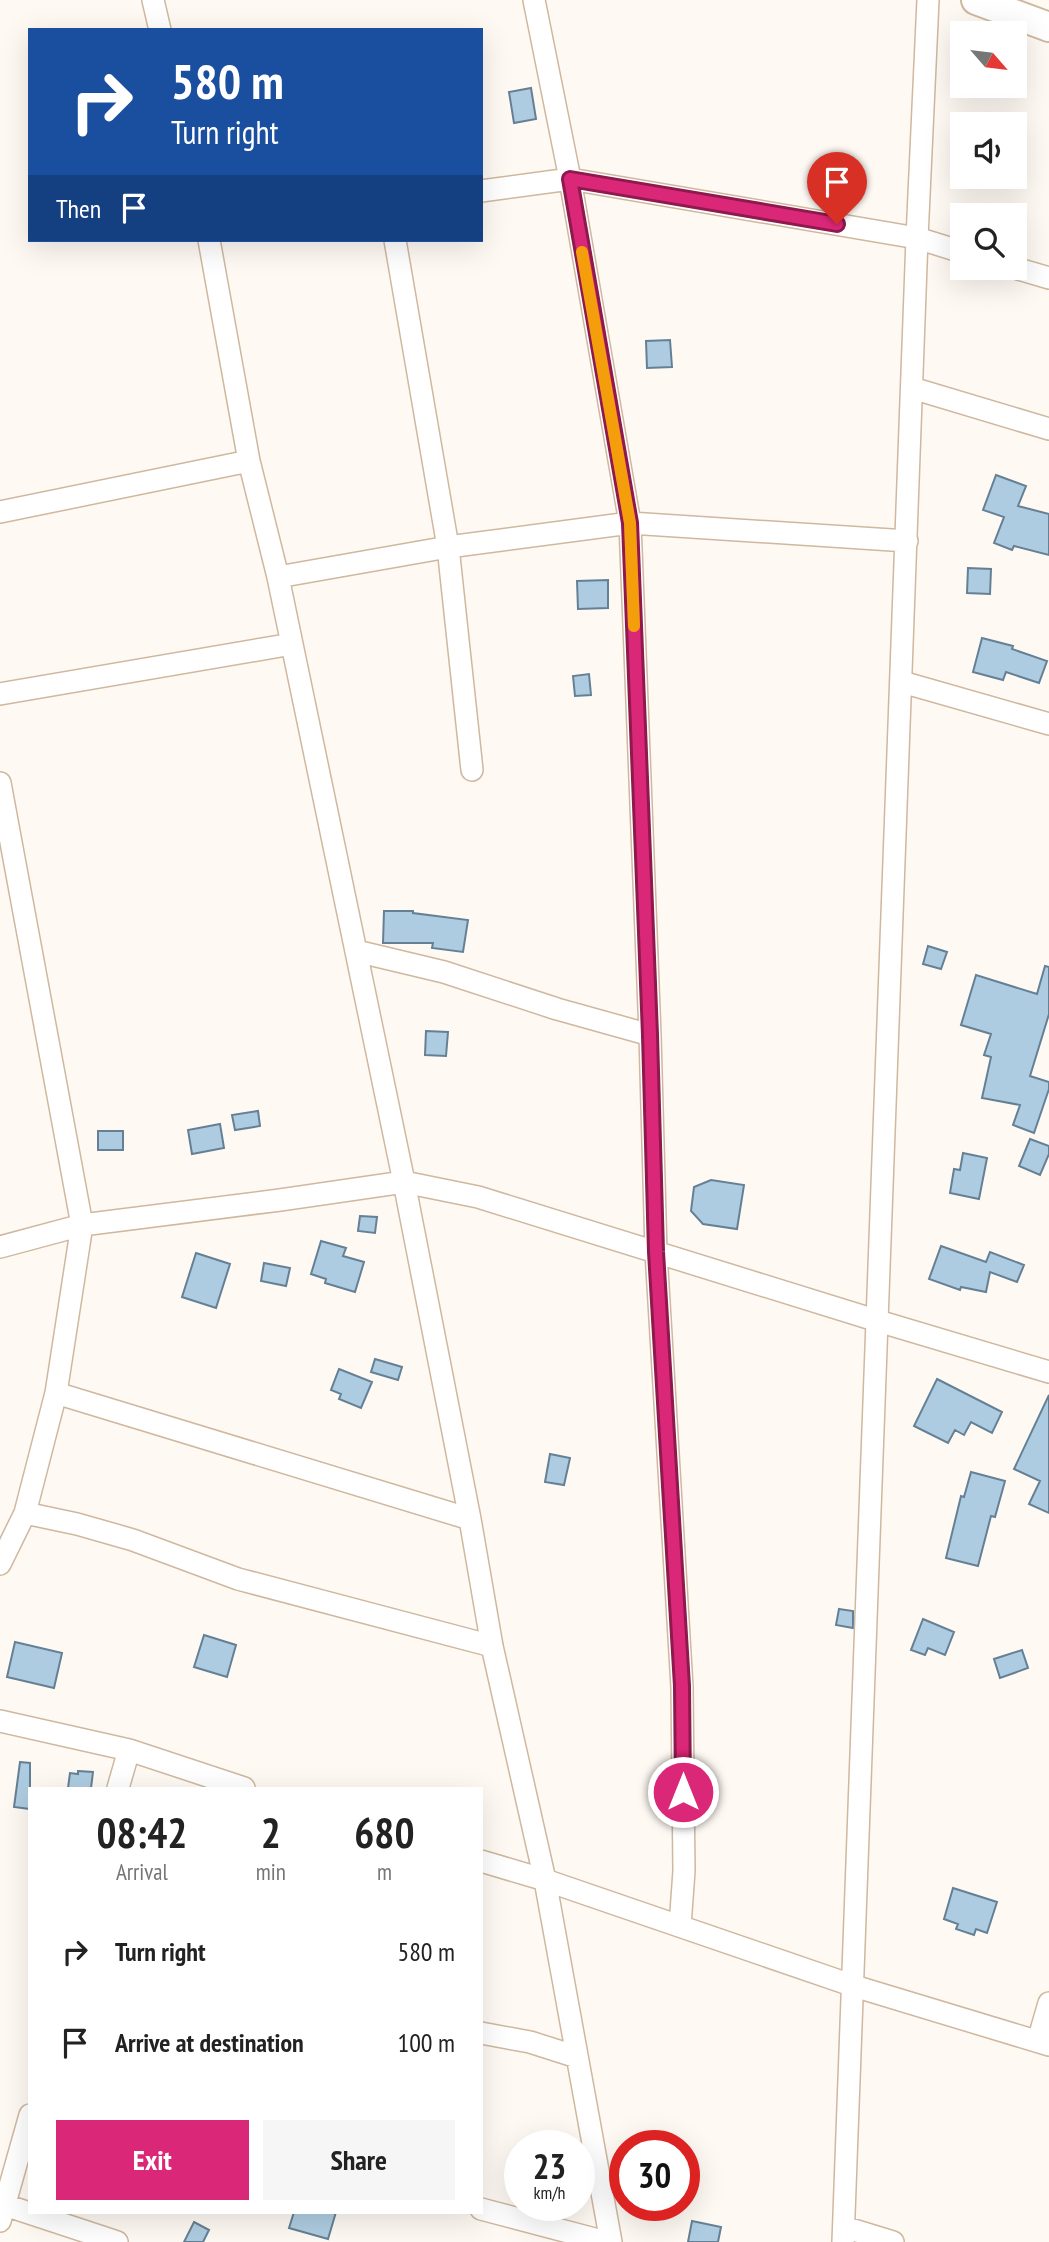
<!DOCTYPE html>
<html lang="en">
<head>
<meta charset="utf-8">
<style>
	:root { --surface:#fff; --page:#f6f6f6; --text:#222; --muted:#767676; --accent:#db2777 }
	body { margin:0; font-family:"PT Sans Narrow",sans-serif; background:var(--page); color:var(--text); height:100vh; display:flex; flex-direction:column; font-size:26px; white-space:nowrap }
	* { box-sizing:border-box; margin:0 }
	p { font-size:23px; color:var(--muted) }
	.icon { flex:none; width:38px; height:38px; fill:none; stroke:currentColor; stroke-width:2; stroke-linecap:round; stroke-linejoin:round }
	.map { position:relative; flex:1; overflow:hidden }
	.details { position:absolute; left:28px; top:1787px; width:455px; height:427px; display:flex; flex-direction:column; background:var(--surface); border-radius:0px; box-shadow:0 7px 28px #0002 }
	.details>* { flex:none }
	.guide { position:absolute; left:28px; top:28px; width:455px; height:214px; border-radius:0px; box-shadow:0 7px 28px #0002; background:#1a4fa0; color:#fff; overflow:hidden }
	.needle { width:46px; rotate:118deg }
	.buttons { position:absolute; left:950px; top:21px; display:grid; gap:14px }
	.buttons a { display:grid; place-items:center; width:77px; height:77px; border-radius:0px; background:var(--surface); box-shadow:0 7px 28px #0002; font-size:35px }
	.speed { position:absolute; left:504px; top:2130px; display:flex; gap:14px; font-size:35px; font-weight:700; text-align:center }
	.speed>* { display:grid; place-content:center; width:91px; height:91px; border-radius:50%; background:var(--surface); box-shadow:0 7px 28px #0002; line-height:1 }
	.speed small { font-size:18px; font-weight:400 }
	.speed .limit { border:10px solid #d22; background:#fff; color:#111 }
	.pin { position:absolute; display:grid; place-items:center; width:60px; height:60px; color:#fff; margin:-72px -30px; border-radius:50% 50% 50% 0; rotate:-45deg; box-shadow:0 0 7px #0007 }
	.pin .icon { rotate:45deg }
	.me { position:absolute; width:77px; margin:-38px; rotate:0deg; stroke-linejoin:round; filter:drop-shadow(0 0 5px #0008) }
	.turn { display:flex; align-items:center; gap:24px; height:147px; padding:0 28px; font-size:32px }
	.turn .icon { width:91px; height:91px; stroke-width:2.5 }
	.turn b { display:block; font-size:49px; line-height:60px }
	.then { display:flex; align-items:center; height:66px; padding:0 28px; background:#0003; gap:14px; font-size:26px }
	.eta { display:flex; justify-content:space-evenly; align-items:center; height:119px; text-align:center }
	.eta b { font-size:42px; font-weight:600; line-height:49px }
	.cta { display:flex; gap:14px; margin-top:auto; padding:14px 28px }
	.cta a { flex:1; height:80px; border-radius:0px; background:var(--accent); color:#fff; font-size:28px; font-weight:600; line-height:80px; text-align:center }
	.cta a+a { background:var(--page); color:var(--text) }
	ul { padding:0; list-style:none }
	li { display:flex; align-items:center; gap:21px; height:91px; padding:0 28px }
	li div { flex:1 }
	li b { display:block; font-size:26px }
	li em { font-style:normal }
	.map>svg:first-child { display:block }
</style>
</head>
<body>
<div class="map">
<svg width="1049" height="2242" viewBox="0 0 1049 2242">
	<rect width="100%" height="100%" fill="#fef9f3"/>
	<path fill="#aecce1" stroke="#658094" stroke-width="2" d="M531,88l5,31 -22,4 -5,-31z
		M670,340l2,27 -25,1 -1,-27z
		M996,475l30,11 -8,20 31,8v41l-35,-9 -2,4 -18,-7 10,-26 -21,-7z
		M968,568l23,1 -1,25 -23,-1z
		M608,580v28l-30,1 -1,-28z
		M982,638l31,8 -1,3 35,12 -8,22 -33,-11 -3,8 -30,-8z
		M589,674l2,21 -16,1 -2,-20z
		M384,911h29v2l55,7 -5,32 -31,-4 1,-5h-50z
		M928,946l19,6 -6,17 -18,-5z
		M1045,966l4,1v47l-19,62 19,6v7l-15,44 -21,-8 7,-20 -38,-7 9,-41 -7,-2 7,-21 -30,-9 15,-50 61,19z
		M426,1031l22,1 -2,24 -21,-1z
		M258,1111l2,15 -25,4 -3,-15z
		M220,1124l4,24 -32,6 -4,-24z
		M98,1131h25v19h-25z
		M1030,1139l19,7v8l-9,21 -21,-9z
		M963,1153l24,5 -8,41 -29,-6 4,-24 6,1z
		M711,1180l33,5 -7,44 -34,-5 -12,-13 3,-24z
		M360,1216l17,1 -2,16 -17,-2z
		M321,1241l25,7 -3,8 21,6 -9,30 -30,-9 1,-4 -15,-5z
		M941,1246l45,16 4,-10 34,13 -7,17 -27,-10 -4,20 -25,-5 -1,3 -31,-11z
		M196,1253l34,11 -14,44 -34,-11z
		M264,1263l26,5 -4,18 -25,-5z
		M375,1359l27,8 -4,13 -27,-8z
		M339,1369l33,13 -11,26 -22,-9 2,-5 -10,-4z
		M937,1379l65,33 -10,21 -21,-11 -7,13 -9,-5 -7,13 -34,-17z
		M1049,1395v118l-20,-9 11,-23 -26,-12z
		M550,1454l20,4 -6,27 -19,-3z
		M971,1472l34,9 -10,36 -4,-1 -13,50 -32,-8 15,-62 3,1z
		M839,1609l14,2v17l-17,-3z
		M923,1619l31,13 -9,23 -17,-7 -3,7 -14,-5z
		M204,1635l32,10 -9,32 -33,-10z
		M15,1642l47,11 -8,35 -47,-11z
		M1022,1650l6,18 -28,10 -6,-19z
		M20,1762l10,1v46l-16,-2z
		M78,1771l15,1 -2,16h-23l2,-15 8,1z
		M953,1888l44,14 -10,31 -11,-4 -2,6 -18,-6 2,-5 -14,-5z
		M294,2212h42l-8,27 -39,-11z
		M692,2221l29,6 -3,15h-30z
		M194,2222l15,8 -6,12h-19z"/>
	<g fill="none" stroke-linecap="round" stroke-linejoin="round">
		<g stroke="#cfb89f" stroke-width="24">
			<path id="street" d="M153,0l7,30
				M534,0l36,179 60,344 20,512 6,217 26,435 2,184 -4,55
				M481,191l89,-12 347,59 45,14
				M209,240l40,221 29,116 126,605 66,337 22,127 53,234 66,362
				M395,240l53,307 24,223
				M1015,268l34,10
				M912,388l137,41
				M0,512l249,-51
				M278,577l170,-30 182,-24 277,18
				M902,682l147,42
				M0,694l292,-50
				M0,783l82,442 -26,168 -31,120 -25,51
				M356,951l88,21 113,37 93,26
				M0,1247l82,-22 198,-25 124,-18 74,15 400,124 171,51
				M56,1393l414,126
				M25,1513l52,11 56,16 105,39 254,67
				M0,1721l129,29 115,38
				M118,1788l11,-38
				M481,1861l64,19 309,106 195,59
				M481,2033l49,9 47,15
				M1038,2041l11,-38
				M5,2205l112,37
				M481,2209l125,33
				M0,2221l30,-106
				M844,2227l49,15
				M843,2242l74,-2004 11,-238"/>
		</g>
		<g stroke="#cfb89f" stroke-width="32">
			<path id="secondary" d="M976,0l73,27"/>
		</g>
		<use href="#street" stroke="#fff" stroke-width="21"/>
		<use href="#secondary" stroke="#fff" stroke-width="28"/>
	</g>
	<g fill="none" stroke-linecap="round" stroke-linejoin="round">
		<g stroke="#8e194d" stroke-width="18">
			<path id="route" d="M683,1792l-1,-106 -26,-434 -6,-217 -20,-512 -60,-344 267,45"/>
		</g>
		<use href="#route" stroke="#db2777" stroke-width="12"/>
		<path stroke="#f59e0b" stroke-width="12" d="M582,252l48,271 4,103"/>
	</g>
</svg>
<div class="buttons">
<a><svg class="needle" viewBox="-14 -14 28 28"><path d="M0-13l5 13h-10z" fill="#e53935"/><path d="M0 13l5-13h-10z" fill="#767676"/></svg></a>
<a><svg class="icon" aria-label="sound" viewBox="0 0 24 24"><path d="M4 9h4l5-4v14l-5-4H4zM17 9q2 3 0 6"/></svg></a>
<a><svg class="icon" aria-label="search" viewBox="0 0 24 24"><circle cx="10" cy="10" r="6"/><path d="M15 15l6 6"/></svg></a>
</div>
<div class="speed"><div>23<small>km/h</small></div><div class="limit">30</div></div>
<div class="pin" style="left:837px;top:224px;background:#d93025"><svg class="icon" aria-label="arrive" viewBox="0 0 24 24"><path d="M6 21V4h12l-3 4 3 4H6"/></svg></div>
<svg class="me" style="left:683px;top:1792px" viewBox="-20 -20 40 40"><circle r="17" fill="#db2777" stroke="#fff" stroke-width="3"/><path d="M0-11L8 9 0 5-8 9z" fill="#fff"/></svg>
<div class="guide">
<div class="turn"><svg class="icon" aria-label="right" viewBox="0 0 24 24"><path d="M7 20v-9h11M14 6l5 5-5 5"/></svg><div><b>580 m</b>Turn right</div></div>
<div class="then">Then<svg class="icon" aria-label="arrive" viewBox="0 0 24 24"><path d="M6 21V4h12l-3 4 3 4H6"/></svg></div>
</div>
<section class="details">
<div class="eta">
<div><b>08:42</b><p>Arrival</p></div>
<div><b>2</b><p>min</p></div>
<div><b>680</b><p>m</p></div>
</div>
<ul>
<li><svg class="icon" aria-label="right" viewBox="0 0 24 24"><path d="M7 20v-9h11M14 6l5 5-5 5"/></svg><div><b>Turn right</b></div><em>580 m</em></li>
<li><svg class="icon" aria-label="arrive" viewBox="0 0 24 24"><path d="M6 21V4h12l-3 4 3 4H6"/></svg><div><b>Arrive at destination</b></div><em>100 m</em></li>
</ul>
<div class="cta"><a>Exit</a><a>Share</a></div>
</section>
</div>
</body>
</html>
